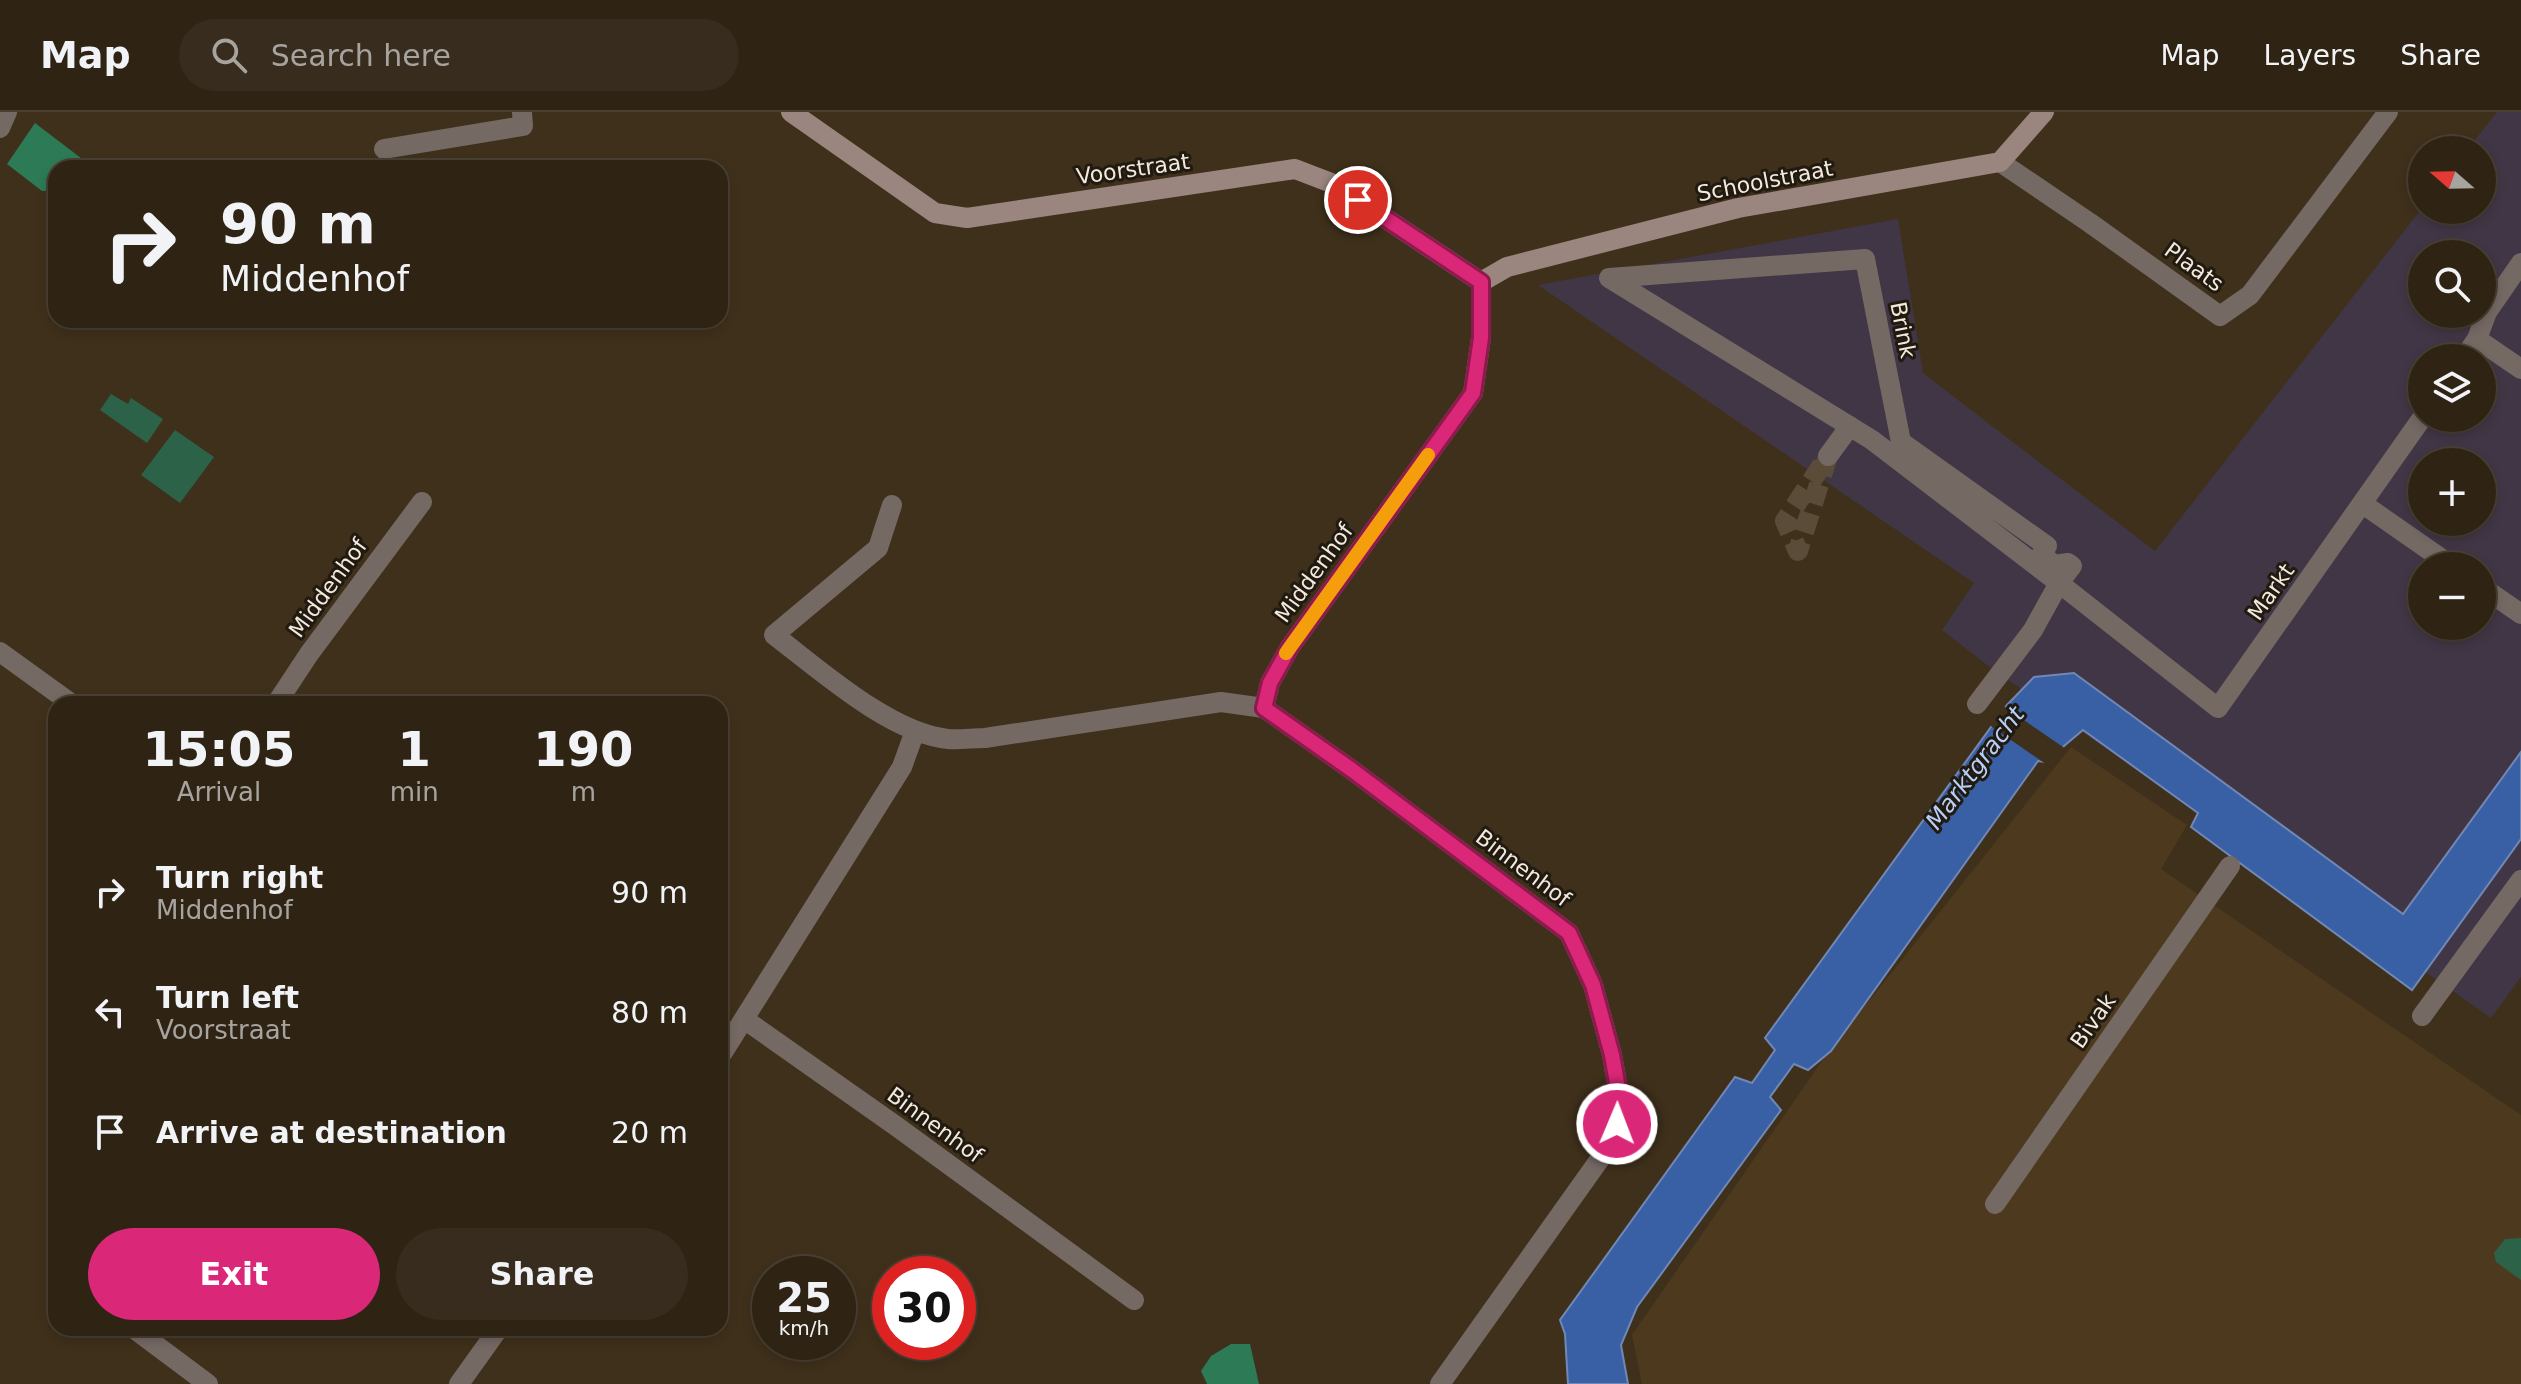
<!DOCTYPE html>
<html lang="en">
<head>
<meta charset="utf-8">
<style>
	:root { --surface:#2f2414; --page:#372c1d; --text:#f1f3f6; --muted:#a7a4a0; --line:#4a4134; --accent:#db2777 }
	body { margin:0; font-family:"DejaVu Sans",sans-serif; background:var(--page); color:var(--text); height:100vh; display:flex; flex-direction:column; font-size:30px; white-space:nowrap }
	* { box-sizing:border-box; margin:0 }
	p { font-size:26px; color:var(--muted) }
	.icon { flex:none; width:44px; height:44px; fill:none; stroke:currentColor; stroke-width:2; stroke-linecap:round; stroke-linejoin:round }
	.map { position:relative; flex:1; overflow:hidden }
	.side { position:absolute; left:48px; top:584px; width:680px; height:640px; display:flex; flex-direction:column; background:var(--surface); border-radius:24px; box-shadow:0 4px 12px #0003,0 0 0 2px var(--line) }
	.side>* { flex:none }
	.banner { position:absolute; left:48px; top:48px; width:680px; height:168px; border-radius:24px; box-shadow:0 4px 12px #0003,0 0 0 2px var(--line); background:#2f2414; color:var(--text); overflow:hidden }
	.needle { width:52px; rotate:290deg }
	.tools { position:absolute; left:2408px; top:24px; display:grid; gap:16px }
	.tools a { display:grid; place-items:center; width:88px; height:88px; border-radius:50%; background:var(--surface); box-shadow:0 4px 12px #0003,0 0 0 2px var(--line); font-size:40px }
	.speed { position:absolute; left:752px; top:1144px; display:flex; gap:16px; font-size:40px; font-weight:700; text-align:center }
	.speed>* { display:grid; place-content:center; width:104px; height:104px; border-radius:50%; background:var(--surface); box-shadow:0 4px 12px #0003,0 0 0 2px var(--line); line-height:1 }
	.speed small { font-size:20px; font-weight:400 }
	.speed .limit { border:12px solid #d22; background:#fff; color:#111 }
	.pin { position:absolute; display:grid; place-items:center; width:68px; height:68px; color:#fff; margin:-34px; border:4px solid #fff; border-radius:50%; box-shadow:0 2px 8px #0007 }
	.me { position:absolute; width:88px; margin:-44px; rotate:1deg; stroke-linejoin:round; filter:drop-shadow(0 0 6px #0008) }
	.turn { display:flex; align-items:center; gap:28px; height:168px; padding:0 40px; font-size:36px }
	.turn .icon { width:104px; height:104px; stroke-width:2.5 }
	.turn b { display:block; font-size:56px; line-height:68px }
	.eta { display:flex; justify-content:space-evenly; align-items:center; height:136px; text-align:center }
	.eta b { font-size:48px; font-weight:700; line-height:56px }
	.primary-button { display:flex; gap:16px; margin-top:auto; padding:16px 40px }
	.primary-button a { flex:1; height:92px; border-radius:48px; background:var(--accent); color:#fff; font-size:32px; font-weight:700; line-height:92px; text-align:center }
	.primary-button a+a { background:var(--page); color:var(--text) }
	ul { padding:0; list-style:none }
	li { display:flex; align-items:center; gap:24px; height:120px; padding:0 40px }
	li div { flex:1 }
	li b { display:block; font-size:30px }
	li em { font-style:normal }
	header { display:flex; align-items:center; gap:48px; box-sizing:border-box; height:112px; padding:0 40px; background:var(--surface); border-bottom:2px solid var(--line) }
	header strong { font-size:38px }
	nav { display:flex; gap:44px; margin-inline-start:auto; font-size:28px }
	.search { width:560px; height:72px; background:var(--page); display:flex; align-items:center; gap:20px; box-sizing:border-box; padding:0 28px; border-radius:44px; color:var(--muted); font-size:30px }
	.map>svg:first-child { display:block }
</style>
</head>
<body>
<header>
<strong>Map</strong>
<div class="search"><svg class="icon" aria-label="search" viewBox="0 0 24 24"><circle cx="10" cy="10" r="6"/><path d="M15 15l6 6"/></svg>Search here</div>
<nav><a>Map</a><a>Layers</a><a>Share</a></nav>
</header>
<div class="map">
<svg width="2521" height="1272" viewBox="0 0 2521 1272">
	<rect width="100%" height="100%" fill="#3f301b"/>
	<path fill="#413645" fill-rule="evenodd" d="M2497,0h24v865l-30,41 -500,-350 -49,-38 32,-47 -436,-298 360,-66 25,154 232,178 267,-343v2h60v-60h-15zM2422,142h60v60h-60zM2422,246h60v60h-60zM2422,350h60v60h-60zM2422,454h60v60h-60z"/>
	<path fill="#4d391e" d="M2071,635l116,78 -26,44 360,246v269h-879l-10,-49 194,-280z"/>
	<path fill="#2c6348" d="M111,282l17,10 3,-6 32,21 -16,24 -47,-33z
		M175,318l39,27 -34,46 -39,-28z
		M2521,1126v42l-25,-18 -2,-9 11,-14z"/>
	<path fill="#2d7a56" d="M35,11l59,45h-38v22l-14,1 -35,-27z
		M1231,1232h19l9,40h-52l-6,-13 10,-15z"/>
	<path fill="#395fa4" stroke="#7188b5" stroke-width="2" d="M2074,561l329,241 118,-162v87l-109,151 -221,-163 7,-14 -115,-83 -19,16 -13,17 -13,-2 -207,290 -23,19 -14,-6 -24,33 11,13 -144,197 -16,38 7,39h-60l-3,-50 -5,-14 175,-243 17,6 23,-33 -10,-12 242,-333 27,-28z"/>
	<path fill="#3f301b" d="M2002,593l64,44 -12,17 -4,1 -62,-43z"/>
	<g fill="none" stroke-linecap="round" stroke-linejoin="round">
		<path stroke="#5a4c38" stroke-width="20" stroke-dasharray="20 10" stroke-linecap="butt" d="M1828,344l-30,95 -13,-30z"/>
		<path stroke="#756964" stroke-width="20" d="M0,16l7,-16
			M384,37l139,-23 -1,-14
			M2000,50l90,61 130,93 30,-21 138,-183
			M1865,147l36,183 146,104 -6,9 14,10 13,-2 4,3 -13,17 -187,-143 -263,-162z
			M2477,227l44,30
			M2464,246l13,-19 10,-27 34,-49
			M1828,344l22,-30
			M2363,392l89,62
			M892,393l-14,43 -104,87c46,35 116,98 174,104 12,1 25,-1 37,-1l236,-36 43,6 6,-25 20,-36 183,-254 8,-55v-56
			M2482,475l39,27
			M0,540l72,52
			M276,592l33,-50 113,-152
			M1977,592l56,-74 26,-47 159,125 204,-290
			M1264,596l88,62 217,163 24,52 19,70 9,50 -9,37 -172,242
			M2422,904l99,-136
			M744,907l152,107 238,174
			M720,945l182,-290 13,-36
			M1995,1092l235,-338
			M133,1216l75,56
			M459,1272l40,-56"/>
		<path stroke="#9a867f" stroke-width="20" d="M791,0l144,101 32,5 328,-49 39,15 147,98 26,-15 231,-59 262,-46 44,-50"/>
	</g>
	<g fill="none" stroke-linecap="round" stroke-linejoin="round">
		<g stroke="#8e194d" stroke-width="20">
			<path id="route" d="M1358,88l123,82v56l-8,55 -183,254 -20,36 -6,25 88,62 217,163 24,52 19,70 9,50 -4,19"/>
		</g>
		<use href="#route" stroke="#db2777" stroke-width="14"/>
		<path stroke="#f59e0b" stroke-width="14" d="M1286,541l142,-198"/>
	</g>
	<g text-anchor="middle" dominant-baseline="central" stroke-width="6" stroke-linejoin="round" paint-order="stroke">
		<g font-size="22" fill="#f3e9dc" stroke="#211a10">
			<text transform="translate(1133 57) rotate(-8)">Voorstraat</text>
			<text transform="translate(1765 69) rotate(-11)">Schoolstraat</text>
			<text transform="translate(2194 155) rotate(36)">Plaats</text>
			<text transform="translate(1903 218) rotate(79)">Brink</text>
			<text transform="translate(1314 461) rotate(-54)">Middenhof</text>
			<text transform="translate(328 476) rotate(-54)">Middenhof</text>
			<text transform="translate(2271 480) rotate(-55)">Markt</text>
			<text transform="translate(1523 756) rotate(37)">Binnenhof</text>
			<text transform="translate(2093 909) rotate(-55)">Bivak</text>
			<text transform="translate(935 1013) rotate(36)">Binnenhof</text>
		</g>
		<g font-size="24" font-style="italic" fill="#b9cff7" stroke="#211a10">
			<text transform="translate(1975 656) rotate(-53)">Marktgracht</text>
		</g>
	</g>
</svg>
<div class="tools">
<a><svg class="needle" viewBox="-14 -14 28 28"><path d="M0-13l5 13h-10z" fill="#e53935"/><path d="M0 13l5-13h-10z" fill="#a7a4a0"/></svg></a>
<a><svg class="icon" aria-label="search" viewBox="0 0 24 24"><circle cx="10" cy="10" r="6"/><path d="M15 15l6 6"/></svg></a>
<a><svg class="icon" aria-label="layers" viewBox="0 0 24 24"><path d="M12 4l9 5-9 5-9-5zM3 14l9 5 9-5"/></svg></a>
<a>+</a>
<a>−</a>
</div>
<div class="speed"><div>25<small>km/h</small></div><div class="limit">30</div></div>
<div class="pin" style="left:1358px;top:88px;background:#d93025"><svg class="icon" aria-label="arrive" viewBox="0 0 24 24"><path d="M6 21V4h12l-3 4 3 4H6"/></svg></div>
<svg class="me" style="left:1617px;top:1012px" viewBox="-20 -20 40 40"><circle r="17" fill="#db2777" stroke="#fff" stroke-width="3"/><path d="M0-11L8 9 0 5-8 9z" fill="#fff"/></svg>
<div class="banner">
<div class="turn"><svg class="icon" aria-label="right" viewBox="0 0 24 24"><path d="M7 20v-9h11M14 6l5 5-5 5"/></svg><div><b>90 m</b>Middenhof</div></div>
</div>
<section class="side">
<div class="eta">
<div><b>15:05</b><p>Arrival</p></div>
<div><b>1</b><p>min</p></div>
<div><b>190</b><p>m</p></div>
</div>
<ul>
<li><svg class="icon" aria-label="right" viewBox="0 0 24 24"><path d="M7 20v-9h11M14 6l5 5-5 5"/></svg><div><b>Turn right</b><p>Middenhof</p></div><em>90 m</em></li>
<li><svg class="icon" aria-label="left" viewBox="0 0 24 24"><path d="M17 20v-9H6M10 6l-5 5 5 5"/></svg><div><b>Turn left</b><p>Voorstraat</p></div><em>80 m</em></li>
<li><svg class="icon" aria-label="arrive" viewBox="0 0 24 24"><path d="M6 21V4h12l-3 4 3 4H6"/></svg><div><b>Arrive at destination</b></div><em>20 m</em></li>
</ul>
<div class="primary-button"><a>Exit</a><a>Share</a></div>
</section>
</div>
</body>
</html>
